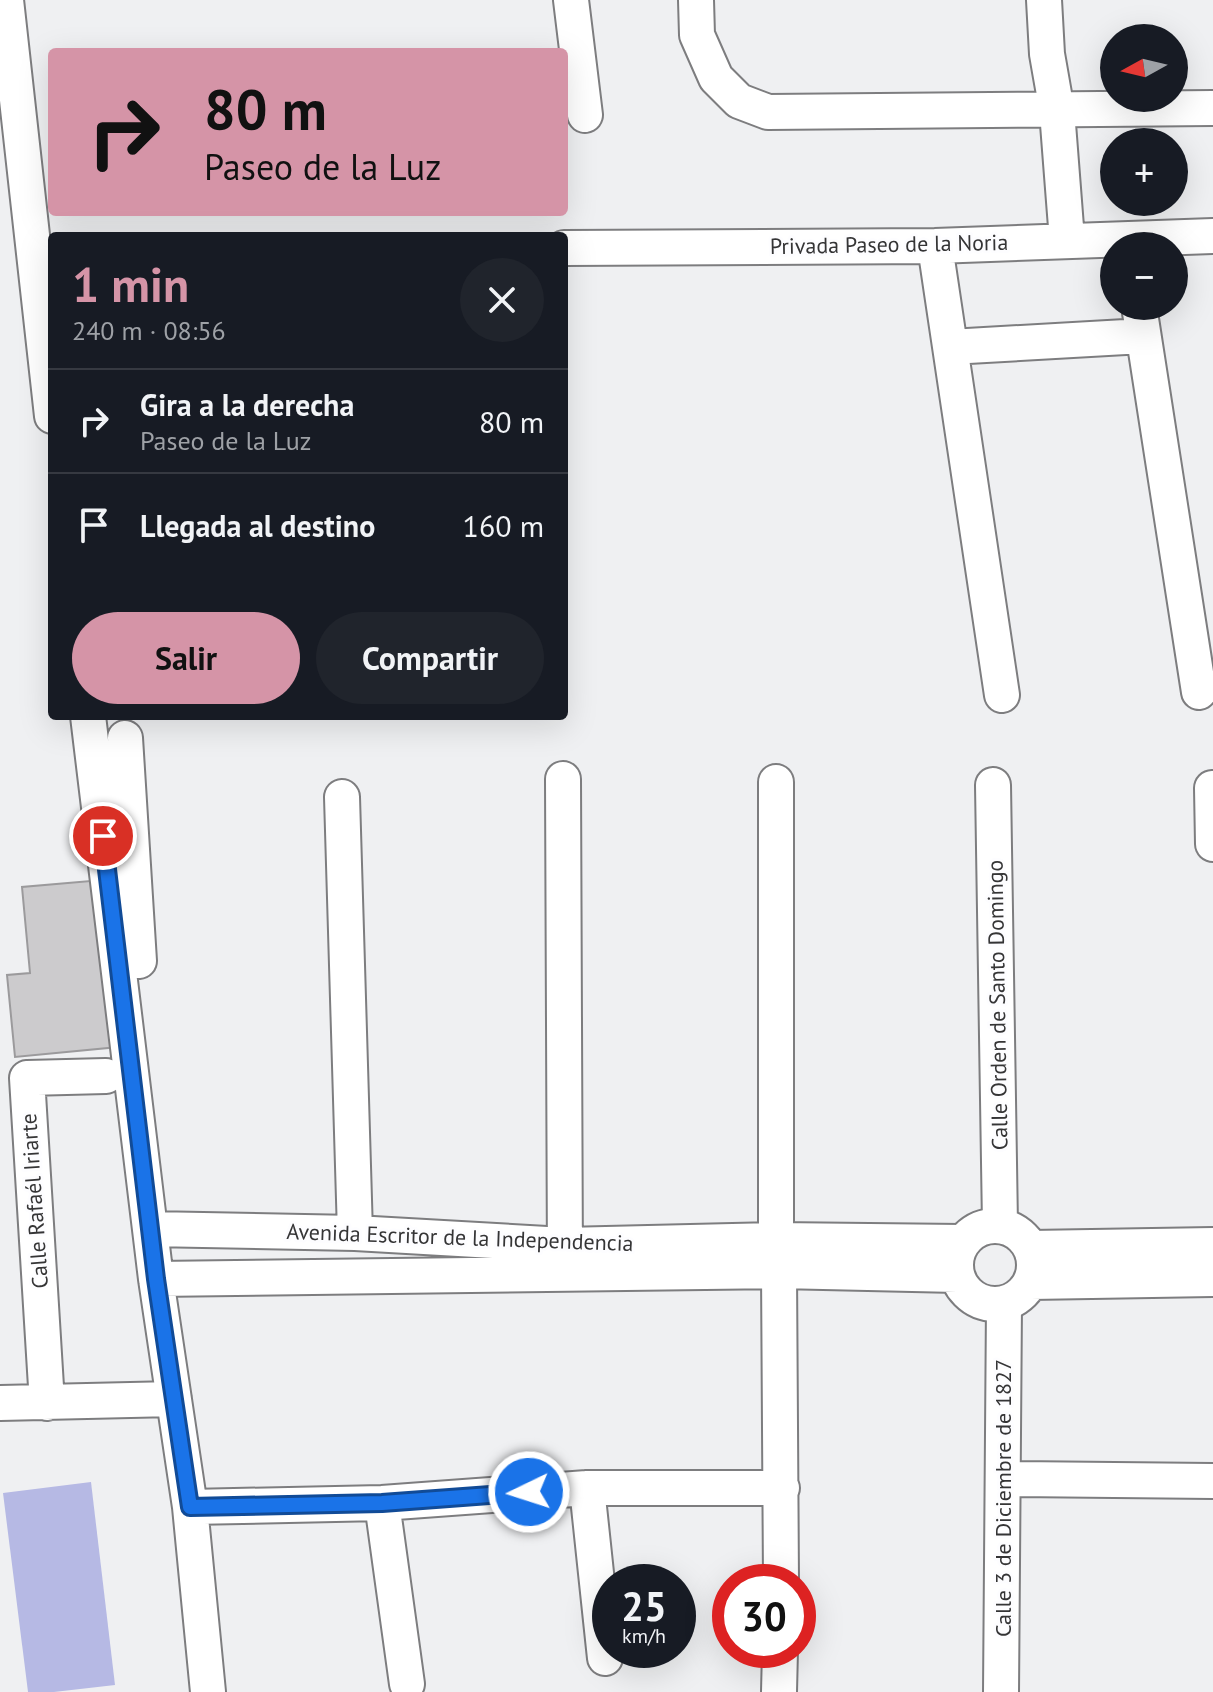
<!DOCTYPE html>
<html lang="es">
<head>
<meta charset="utf-8">
<style>
	:root { --surface:#171b24; --page:#20242c; --text:#f1f3f6; --muted:#9ea1a6; --line:#363941; --accent:#d594a7 }
	body { margin:0; font-family:"PT Sans",sans-serif; background:var(--page); color:var(--text); height:100vh; display:flex; flex-direction:column; font-size:30px; white-space:nowrap }
	* { box-sizing:border-box; margin:0 }
	p { font-size:26px; color:var(--muted) }
	.icon { flex:none; width:44px; height:44px; fill:none; stroke:currentColor; stroke-width:2; stroke-linecap:round; stroke-linejoin:round }
	.map { position:relative; flex:1; overflow:hidden }
	.panel { position:absolute; left:48px; top:232px; width:520px; height:488px; display:flex; flex-direction:column; background:var(--surface); border-radius:8px; box-shadow:0 8px 32px #0002 }
	.panel>* { flex:none }
	.hud { position:absolute; left:48px; top:48px; width:520px; height:168px; border-radius:8px; box-shadow:0 8px 32px #0002; background:#d594a7; color:#111; overflow:hidden }
	.needle { width:52px; rotate:262deg }
	.fabs { position:absolute; left:1100px; top:24px; display:grid; gap:16px }
	.fabs a { display:grid; place-items:center; width:88px; height:88px; border-radius:50%; background:var(--surface); box-shadow:0 8px 32px #0002; font-size:40px }
	.speed { position:absolute; left:592px; top:1564px; display:flex; gap:16px; font-size:40px; font-weight:700; text-align:center }
	.speed>* { display:grid; place-content:center; width:104px; height:104px; border-radius:50%; background:var(--surface); box-shadow:0 8px 32px #0002; line-height:1 }
	.speed small { font-size:20px; font-weight:400 }
	.speed .limit { border:12px solid #d22; background:#fff; color:#111 }
	.pin { position:absolute; display:grid; place-items:center; width:68px; height:68px; color:#fff; margin:-34px; border:4px solid #fff; border-radius:50%; box-shadow:0 2px 8px #0007 }
	.me { position:absolute; width:88px; margin:-44px; rotate:266deg; stroke-linejoin:round; filter:drop-shadow(0 0 6px #0008) }
	.turn { display:flex; align-items:center; gap:28px; height:168px; padding:0 24px; font-size:36px }
	.turn .icon { width:104px; height:104px; stroke-width:2.5 }
	.turn b { display:block; font-size:56px; line-height:68px }
	.round { display:grid; place-items:center; flex:none; width:84px; height:84px; border-radius:42px; background:var(--page) }
	.head { display:flex; align-items:center; justify-content:space-between; height:136px; padding:0 24px }
	h1 { font-size:48px; font-weight:700; line-height:60px; color:var(--accent) }
	.cta { display:flex; gap:16px; margin-top:auto; padding:16px 24px }
	.cta a { flex:1; height:92px; border-radius:48px; background:var(--accent); color:#111; font-size:32px; font-weight:700; line-height:92px; text-align:center }
	.cta a+a { background:var(--page); color:var(--text) }
	ul { padding:0; list-style:none }
	li { display:flex; align-items:center; gap:24px; height:104px; padding:0 24px; border-top:2px solid var(--line) }
	li div { flex:1 }
	li b { display:block; font-size:30px }
	li em { font-style:normal }
	.map>svg:first-child { display:block }
</style>
</head>
<body>
<div class="map">
<svg width="1213" height="1692" viewBox="0 0 1213 1692">
	<rect width="100%" height="100%" fill="#eff0f2"/>
	<path fill="#b6b9e4" d="M91,1482l24,203 -61,7h-26l-25,-199z"/>
	<path fill="#cccbcd" stroke="#9b9a9c" stroke-width="2" d="M102,880l16,167 -103,10 -8,-82 23,-2 -8,-86z"/>
	<g fill="none" stroke-linecap="round" stroke-linejoin="round">
		<g stroke="#7d7d7f" stroke-width="38">
			<path id="minor" d="M6,0l46,416
				M571,0l14,115
				M696,0l1,35 19,43 23,23 29,11 445,-4
				M1044,0l3,54 10,57 10,129
				M935,246l67,449
				M564,248l371,-2 278,-10
				M1139,306l60,386
				M950,347l193,-11
				M88,716l68,563 34,228 18,185
				M125,738l14,223
				M563,779l2,488
				M993,785l7,440
				M1212,788l1,56
				M342,797l13,436
				M956 1265a39 39 0 1 1 78 0a39 39 0 1 1-78 0Z
				M150,1229l205,4 209,12 212,-5 186,2
				M776,1240v-458
				M1031,1248l182,-3
				M779,1271l2,311
				M156,1279l623,-8 178,4
				M1031,1282l182,-3
				M0,1403l174,-4
				M47,1403l-20,-325 79,-2
				M1003,1479l210,2
				M587,1488l18,170
				M382,1503l25,181
				M190,1507l192,-4 205,-15h195
				M779,1692l1,-42
				M1001,1692l3,-388"/>
		</g>
		<use href="#minor" stroke="#fff" stroke-width="34"/>
	</g>
	<g fill="none" stroke-linecap="round" stroke-linejoin="round">
		<g stroke="#114b97" stroke-width="20">
			<path id="route" d="M103,836l53,443 34,228 192,-4 147,-11"/>
		</g>
		<use href="#route" stroke="#1a73e8" stroke-width="14"/>
	</g>
	<g text-anchor="middle" dominant-baseline="central" stroke-width="6" stroke-linejoin="round" paint-order="stroke">
		<g font-size="22" fill="#353536" stroke="#fdfdff">
			<text transform="translate(889 244) rotate(-1)">Privada Paseo de la Noria</text>
			<text transform="translate(997 1005) rotate(-91)">Calle Orden de Santo Domingo</text>
			<text transform="translate(34 1201) rotate(-94)">Calle Rafaél Iriarte</text>
			<text transform="translate(460 1237) rotate(2)">Avenida Escritor de la Independencia</text>
			<text transform="translate(1003 1498) rotate(-90)">Calle 3 de Diciembre de 1827</text>
		</g>
	</g>
</svg>
<div class="fabs">
<a><svg class="needle" viewBox="-14 -14 28 28"><path d="M0-13l5 13h-10z" fill="#e53935"/><path d="M0 13l5-13h-10z" fill="#9ea1a6"/></svg></a>
<a>+</a>
<a>−</a>
</div>
<div class="speed"><div>25<small>km/h</small></div><div class="limit">30</div></div>
<div class="pin" style="left:103px;top:836px;background:#d93025"><svg class="icon" aria-label="arrive" viewBox="0 0 24 24"><path d="M6 21V4h12l-3 4 3 4H6"/></svg></div>
<svg class="me" style="left:529px;top:1492px" viewBox="-20 -20 40 40"><circle r="17" fill="#1a73e8" stroke="#fff" stroke-width="3"/><path d="M0-11L8 9 0 5-8 9z" fill="#fff"/></svg>
<div class="hud">
<div class="turn"><svg class="icon" aria-label="right" viewBox="0 0 24 24"><path d="M7 20v-9h11M14 6l5 5-5 5"/></svg><div><b>80 m</b>Paseo de la Luz</div></div>
</div>
<section class="panel">
<div class="head"><div><h1>1 min</h1><p>240 m · 08:56</p></div><a class="round"><svg class="icon" aria-label="close" viewBox="0 0 24 24"><path d="M6 6l12 12M18 6L6 18"/></svg></a></div>
<ul>
<li><svg class="icon" aria-label="right" viewBox="0 0 24 24"><path d="M7 20v-9h11M14 6l5 5-5 5"/></svg><div><b>Gira a la derecha</b><p>Paseo de la Luz</p></div><em>80 m</em></li>
<li><svg class="icon" aria-label="arrive" viewBox="0 0 24 24"><path d="M6 21V4h12l-3 4 3 4H6"/></svg><div><b>Llegada al destino</b></div><em>160 m</em></li>
</ul>
<div class="cta"><a>Salir</a><a>Compartir</a></div>
</section>
</div>
</body>
</html>
